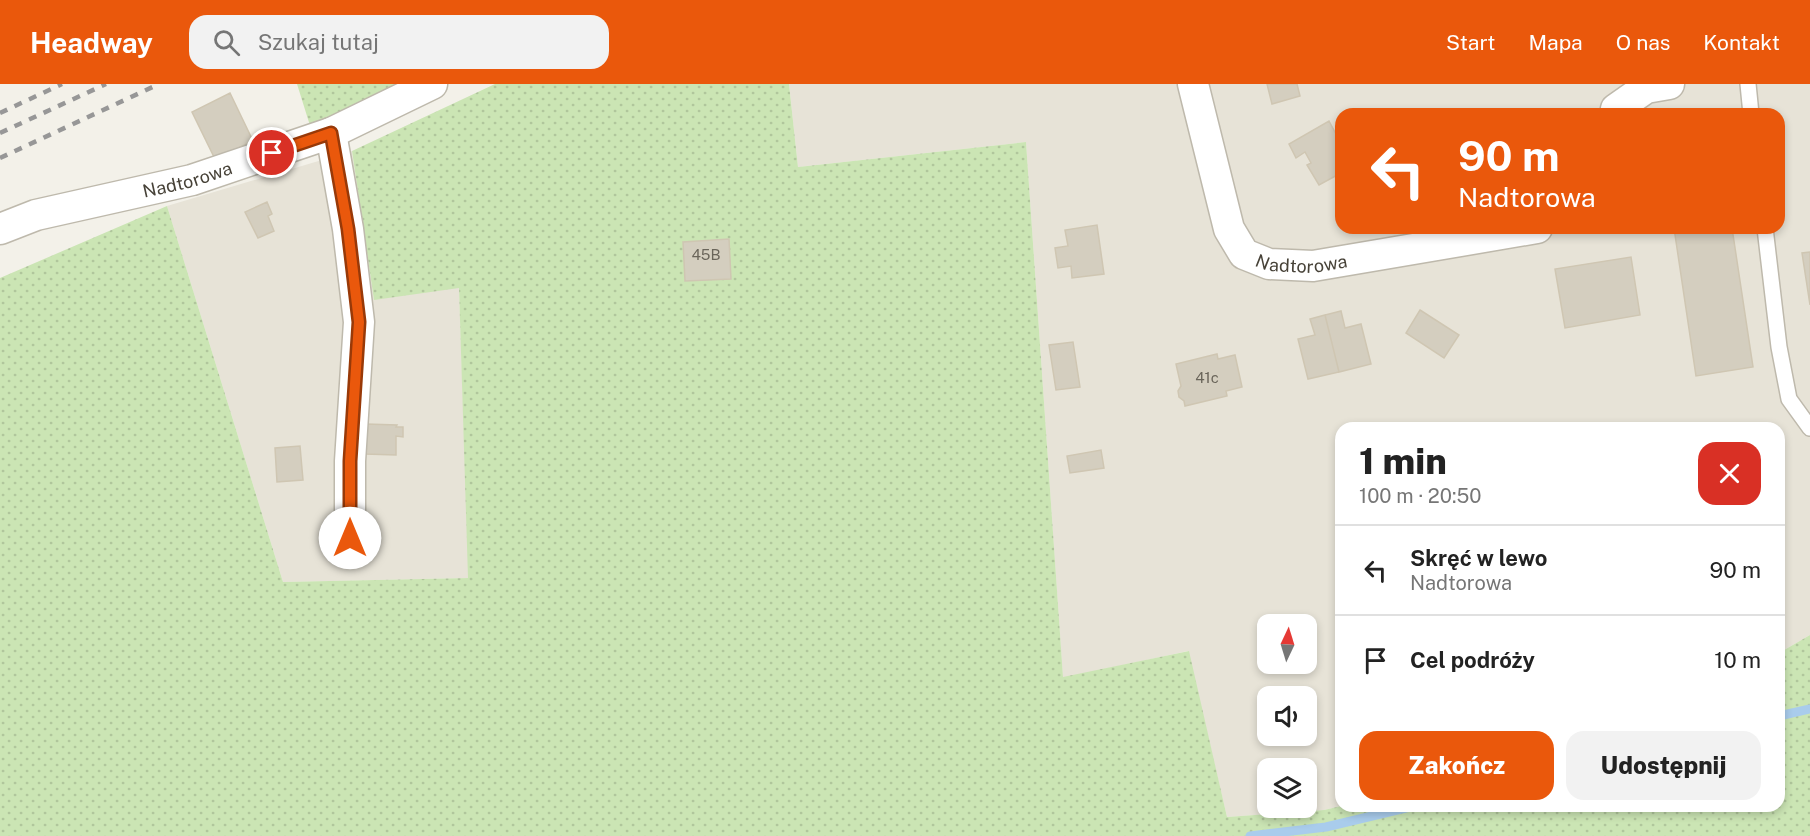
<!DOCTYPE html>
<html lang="pl">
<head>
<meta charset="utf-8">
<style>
	:root { --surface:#fff; --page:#f2f2f2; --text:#222; --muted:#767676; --line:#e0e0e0; --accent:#ea580c }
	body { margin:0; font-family:"Public Sans",sans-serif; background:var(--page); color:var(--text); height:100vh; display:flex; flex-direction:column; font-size:22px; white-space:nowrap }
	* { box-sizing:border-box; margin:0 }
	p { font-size:20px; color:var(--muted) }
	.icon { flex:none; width:33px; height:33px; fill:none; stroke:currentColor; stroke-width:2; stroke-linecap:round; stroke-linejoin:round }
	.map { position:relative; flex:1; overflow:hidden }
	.details { position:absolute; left:1335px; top:338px; width:450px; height:390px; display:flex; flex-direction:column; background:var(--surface); border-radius:18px; box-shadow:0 3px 9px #0003 }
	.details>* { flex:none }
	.banner { position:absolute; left:1335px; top:24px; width:450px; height:126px; border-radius:18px; box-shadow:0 3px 9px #0003; background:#ea580c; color:#fff; overflow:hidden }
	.needle { width:39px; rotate:4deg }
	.controls { position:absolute; left:1257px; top:530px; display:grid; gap:12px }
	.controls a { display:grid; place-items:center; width:60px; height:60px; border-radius:12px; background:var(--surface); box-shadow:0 3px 9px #0003; font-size:30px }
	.pin { position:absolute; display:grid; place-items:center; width:51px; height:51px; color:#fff; margin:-26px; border:3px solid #fff; border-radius:50%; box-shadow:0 2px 6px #0007 }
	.me { position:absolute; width:66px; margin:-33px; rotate:0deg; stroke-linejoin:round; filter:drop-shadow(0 0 4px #0008) }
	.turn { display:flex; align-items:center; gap:21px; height:126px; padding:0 24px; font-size:27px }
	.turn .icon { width:78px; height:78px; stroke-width:2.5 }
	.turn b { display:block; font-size:42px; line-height:51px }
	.round { display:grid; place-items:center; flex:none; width:63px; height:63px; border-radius:18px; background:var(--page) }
	.headline { display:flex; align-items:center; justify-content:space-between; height:102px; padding:0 24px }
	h1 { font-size:36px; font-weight:800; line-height:45px }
	.cta { display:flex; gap:12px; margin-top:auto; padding:12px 24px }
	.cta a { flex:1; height:69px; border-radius:18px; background:var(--accent); color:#fff; font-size:24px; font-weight:800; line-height:69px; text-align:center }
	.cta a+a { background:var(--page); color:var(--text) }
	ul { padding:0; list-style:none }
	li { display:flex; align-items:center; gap:18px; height:90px; padding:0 24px; border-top:2px solid var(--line) }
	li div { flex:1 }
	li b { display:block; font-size:22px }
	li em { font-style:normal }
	header { display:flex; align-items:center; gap:36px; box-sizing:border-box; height:84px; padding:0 30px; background:var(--accent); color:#fff }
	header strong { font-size:28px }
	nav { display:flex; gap:33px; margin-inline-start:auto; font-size:21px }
	.search { width:420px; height:54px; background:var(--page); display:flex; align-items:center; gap:15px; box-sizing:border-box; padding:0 21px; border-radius:18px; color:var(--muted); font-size:22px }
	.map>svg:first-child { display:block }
</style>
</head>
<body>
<header>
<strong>Headway</strong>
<div class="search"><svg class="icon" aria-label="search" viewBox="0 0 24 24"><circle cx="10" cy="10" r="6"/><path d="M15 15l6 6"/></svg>Szukaj tutaj</div>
<nav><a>Start</a><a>Mapa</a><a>O nas</a><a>Kontakt</a></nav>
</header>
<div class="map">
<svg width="1810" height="752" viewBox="0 0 1810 752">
	<defs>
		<pattern id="grass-dots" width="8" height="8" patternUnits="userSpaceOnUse" patternTransform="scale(1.5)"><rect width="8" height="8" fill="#cbe5b4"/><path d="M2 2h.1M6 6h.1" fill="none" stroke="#b0c69c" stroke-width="1.8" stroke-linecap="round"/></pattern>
	</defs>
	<rect width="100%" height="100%" fill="#f3f1e9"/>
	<path fill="#e7e3d7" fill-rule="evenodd" d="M789,0h1021v551l-31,18v-225h-438v378l-17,4 -97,7 -39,-166 -125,27 -37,-536 -228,25zM1341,30h438v114h-438zM1268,540h38v39h-38zM1268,612h38v39h-38zM1268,684h38v39h-38z
		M352,67l22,148 85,-12 10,291 -186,4 -116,-376z"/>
	<path fill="url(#grass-dots)" d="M297,0h111l-96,48z
		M495,0h294l9,83 228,-25 37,535 126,-26 38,166 97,-7 17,-4h438v-153l31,-18v201h-1810v-558l167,-72 116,376 185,-4 -9,-290 -85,12 -22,-149z"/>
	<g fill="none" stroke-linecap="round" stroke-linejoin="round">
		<path stroke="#a9ccec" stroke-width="9" d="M1779,632l31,-7
			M1250,752l76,-9 88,-21"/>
	</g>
	<path fill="#d4cebf" stroke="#cfc6b2" stroke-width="1.5" d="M1267,0h30l3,12 -28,8z
		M230,9l23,48 -38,18 -23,-47z
		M1329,37l7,13 5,-3v42l-22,12 -12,-20 4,-2 -6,-11 -9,6 -7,-14z
		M267,118l5,12 -4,2 6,15 -16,7 -13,-26z
		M1097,141l7,49 -32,4 -1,-12 -13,2 -3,-20 13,-2 -3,-16z
		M1674,144h58l21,139 -57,9z
		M729,155l2,40 -46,2 -2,-39z
		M1810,168v53l-8,-52z
		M1631,173l9,58 -75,13 -10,-59z
		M1420,226l39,25 -15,23 -38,-25z
		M1341,227l4,17 16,-4 10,40 -32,8 -14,-57z
		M1325,231l14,57 -31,7 -10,-40 17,-4 -5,-16z
		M1073,258l7,45 -24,3 -7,-45z
		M1217,270l1,5 17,-4 7,32 -16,4 1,5 -42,10 -1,-5 -5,-4 -1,-6 3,-5 -5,-22z
		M366,340l31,1 -1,2h7v10l-7,-1v19l-31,-1z
		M300,362l3,34 -26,2 -2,-34z
		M1101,366l3,18 -34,5 -3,-17z"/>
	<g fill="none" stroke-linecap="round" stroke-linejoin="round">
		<g stroke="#beb9ac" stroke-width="18">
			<path id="lane" d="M1748,0l3,30
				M1765,144l14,119 10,52 21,29"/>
		</g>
		<g stroke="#beb9ac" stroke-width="33">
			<g id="street">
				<path id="s1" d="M1193,0l36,145 15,25 25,10 44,2 224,-38"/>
				<path d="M1615,30l1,-5 30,-21 23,-4"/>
				<path d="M331,49l17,96 11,93 -9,139v77"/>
				<path id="s2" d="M0,145l36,-14 156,-35 139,-47 101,-49"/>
			</g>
		</g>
		<use href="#lane" stroke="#fff" stroke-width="15"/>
		<use href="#street" stroke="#fff" stroke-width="30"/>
		<path stroke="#979797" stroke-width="4.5" stroke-dasharray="8 8" stroke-linecap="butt" d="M0,29l62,-29
			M0,49l106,-49
			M0,74l159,-74"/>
	</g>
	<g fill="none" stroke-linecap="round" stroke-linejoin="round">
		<g stroke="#983908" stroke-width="15">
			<path id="route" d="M272,69l59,-20 17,96 11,93 -9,139v77"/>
		</g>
		<use href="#route" stroke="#ea580c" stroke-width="10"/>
	</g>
	<g text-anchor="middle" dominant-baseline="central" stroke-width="5" stroke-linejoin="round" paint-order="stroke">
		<g font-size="15" fill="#6a655a">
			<text x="706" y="170">45B</text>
			<text x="1207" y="293">41c</text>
		</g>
		<g font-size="18" fill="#474238" stroke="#fff">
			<text stroke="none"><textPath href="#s2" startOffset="194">Nadtorowa</textPath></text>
			<text stroke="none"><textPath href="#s1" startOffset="238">Nadtorowa</textPath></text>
		</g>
	</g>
</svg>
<div class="controls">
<a><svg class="needle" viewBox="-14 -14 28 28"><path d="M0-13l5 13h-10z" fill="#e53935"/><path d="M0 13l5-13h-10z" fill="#767676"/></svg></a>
<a><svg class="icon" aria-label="sound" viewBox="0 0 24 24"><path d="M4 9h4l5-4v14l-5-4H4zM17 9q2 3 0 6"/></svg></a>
<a><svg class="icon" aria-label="layers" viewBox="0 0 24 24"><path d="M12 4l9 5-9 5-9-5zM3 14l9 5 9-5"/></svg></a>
</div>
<div class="pin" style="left:272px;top:69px;background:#d93025"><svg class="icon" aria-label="arrive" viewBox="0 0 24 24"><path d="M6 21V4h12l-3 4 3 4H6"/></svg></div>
<svg class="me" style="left:350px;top:454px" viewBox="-20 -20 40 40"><circle r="19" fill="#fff"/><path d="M0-13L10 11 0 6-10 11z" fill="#ea580c"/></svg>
<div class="banner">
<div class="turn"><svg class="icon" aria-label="left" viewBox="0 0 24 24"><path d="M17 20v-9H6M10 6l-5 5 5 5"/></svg><div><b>90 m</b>Nadtorowa</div></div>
</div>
<section class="details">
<div class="headline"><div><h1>1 min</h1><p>100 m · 20:50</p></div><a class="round" style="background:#d93025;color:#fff"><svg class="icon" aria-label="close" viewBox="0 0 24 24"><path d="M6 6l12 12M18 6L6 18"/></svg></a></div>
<ul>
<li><svg class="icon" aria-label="left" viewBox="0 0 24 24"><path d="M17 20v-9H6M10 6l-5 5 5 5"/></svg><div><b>Skręć w lewo</b><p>Nadtorowa</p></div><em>90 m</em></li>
<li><svg class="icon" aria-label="arrive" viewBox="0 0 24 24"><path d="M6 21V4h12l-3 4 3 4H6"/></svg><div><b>Cel podróży</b></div><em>10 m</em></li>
</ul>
<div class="cta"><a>Zakończ</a><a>Udostępnij</a></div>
</section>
</div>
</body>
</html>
